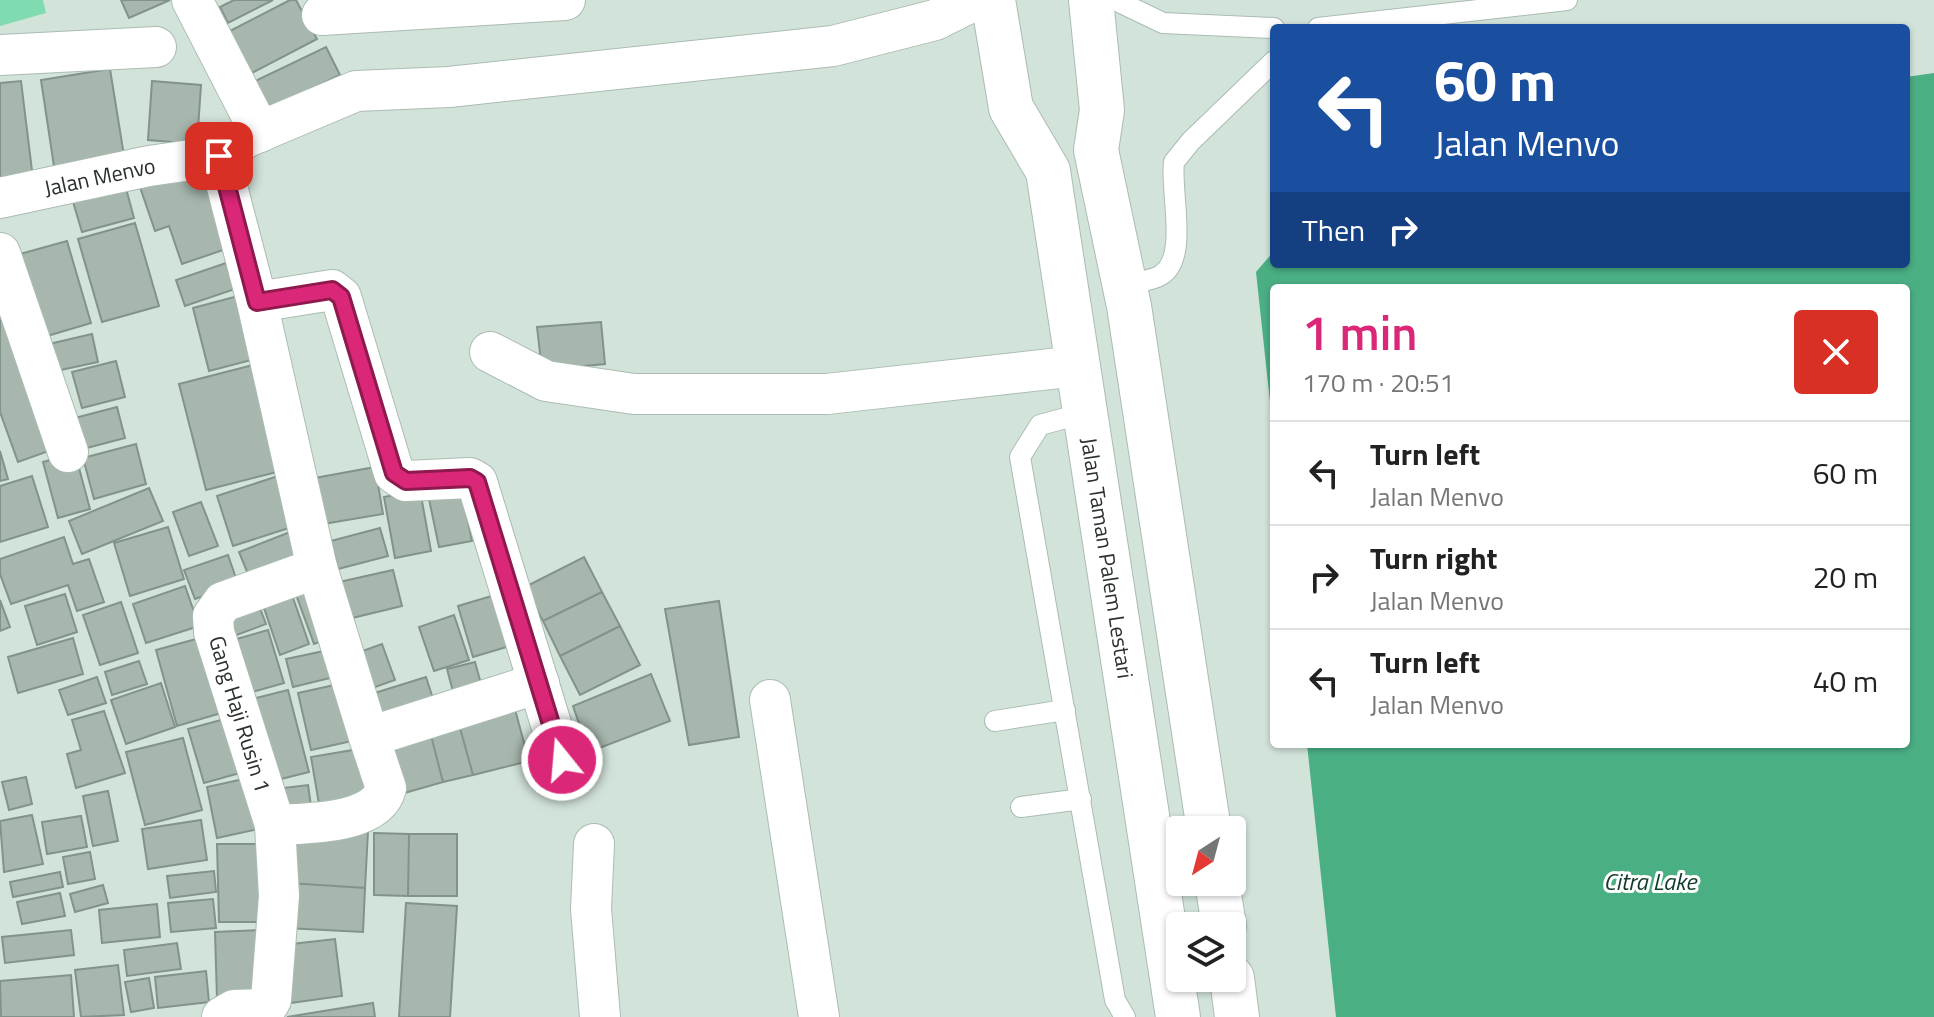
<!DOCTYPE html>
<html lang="en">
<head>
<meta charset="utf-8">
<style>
	:root { --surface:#fff; --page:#f6f6f6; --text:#222; --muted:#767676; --line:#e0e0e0; --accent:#db2777 }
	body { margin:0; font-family:"Titillium Web",sans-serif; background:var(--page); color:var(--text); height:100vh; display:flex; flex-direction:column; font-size:30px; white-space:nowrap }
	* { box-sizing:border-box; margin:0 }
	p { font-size:26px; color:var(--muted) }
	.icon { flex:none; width:44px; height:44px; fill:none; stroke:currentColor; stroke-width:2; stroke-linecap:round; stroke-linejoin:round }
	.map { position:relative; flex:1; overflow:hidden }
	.side { position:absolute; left:1270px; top:284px; width:640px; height:464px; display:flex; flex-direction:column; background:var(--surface); border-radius:8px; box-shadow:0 2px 6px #0004 }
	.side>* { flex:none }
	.banner { position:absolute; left:1270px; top:24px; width:640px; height:244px; border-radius:8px; box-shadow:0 2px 6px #0004; background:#1a4fa0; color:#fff; overflow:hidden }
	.needle { width:52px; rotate:216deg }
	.tools { position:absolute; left:1166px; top:816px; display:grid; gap:16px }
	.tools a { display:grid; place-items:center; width:80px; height:80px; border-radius:8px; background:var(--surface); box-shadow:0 2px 6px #0004; font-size:40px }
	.pin { position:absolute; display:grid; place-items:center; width:68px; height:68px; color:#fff; margin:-34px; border-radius:16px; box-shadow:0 4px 12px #0006 }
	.me { position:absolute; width:88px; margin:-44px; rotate:343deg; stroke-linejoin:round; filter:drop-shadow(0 0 6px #0008) }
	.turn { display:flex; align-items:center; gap:28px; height:168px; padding:0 32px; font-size:36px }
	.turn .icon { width:104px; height:104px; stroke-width:2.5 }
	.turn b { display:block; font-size:56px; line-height:68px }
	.then { display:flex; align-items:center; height:76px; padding:0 32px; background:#0003; gap:16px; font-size:30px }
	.round { display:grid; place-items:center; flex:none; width:84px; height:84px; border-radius:8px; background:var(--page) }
	.headline { display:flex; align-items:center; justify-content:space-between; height:136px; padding:0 32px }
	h1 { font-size:48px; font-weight:600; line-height:60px; color:var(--accent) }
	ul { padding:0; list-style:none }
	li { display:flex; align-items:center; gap:24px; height:104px; padding:0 32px; border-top:2px solid var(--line) }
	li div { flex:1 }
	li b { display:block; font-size:30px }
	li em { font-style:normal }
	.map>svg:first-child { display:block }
</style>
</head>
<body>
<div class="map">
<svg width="1934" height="1017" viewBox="0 0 1934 1017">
	<rect width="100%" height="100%" fill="#d2e3da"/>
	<path fill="#81dbb1" d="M0,0h43l3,13 -46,13z"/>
	<path fill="#4baf84" d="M1934,73v944h-598l-29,-273h599v-456h-632v151l-18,-167 18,-21v13h632v-187z"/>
	<path fill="#a7b7ae" stroke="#82938a" stroke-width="2" d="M121,0h49l-41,18z
		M234,0h39l-45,23 -8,-16z
		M290,0h6l21,39 -71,37 -22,-42z
		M326,47l14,28 -77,37 -14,-28z
		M110,69l15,93 -70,11 -14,-93z
		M21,81l12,98 -33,4v-100z
		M152,81l49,4 -4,59 -49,-4z
		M199,163l30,85 -47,16 -13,-38 -14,5 -15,-44z
		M124,181l10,37 -52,14 -11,-37z
		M135,223l24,83 -57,16 -24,-83z
		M67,241l24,82 -54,16 -24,-83z
		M226,263l9,26 -50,17 -9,-26z
		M0,292l60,155 -42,15 -18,-50z
		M242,295l17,63 -50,13 -16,-63z
		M601,322l4,42 -63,6 -5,-43z
		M92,334l6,28 -56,12 -6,-27z
		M116,361l9,36 -43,11 -10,-36z
		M253,365l28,106 -75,19 -27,-106z
		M117,407l8,31 -46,12 -8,-31z
		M136,444l10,40 -52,15 -11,-41z
		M0,451l8,28 -8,2z
		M75,453l15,56 -32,9 -15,-56z
		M375,467l8,47 -66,11 -8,-46z
		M32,476l16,51 -48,15v-56z
		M278,476l17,50 -62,20 -16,-50z
		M149,488l14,33 -81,33 -13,-33z
		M420,490l11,61 -36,7 -11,-61z
		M462,493l10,48 -33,6 -10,-48z
		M201,502l17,44 -29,10 -16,-44z
		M168,527l16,52 -54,17 -16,-53z
		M380,528l8,28 -50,13 -7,-28z
		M295,530l12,32 -55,22 -13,-32z
		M64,537l9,27 16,-5 15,43 -27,9 -9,-26 -57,19 -11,-30v-15z
		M228,555l10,29 -43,15 -11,-29z
		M584,557l18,35 -59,29 -18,-34z
		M393,570l9,36 -54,13 -9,-37z
		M315,581l20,55 -21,8 -20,-55z
		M185,586l14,40 -53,17 -13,-39z
		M602,592l18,34 -60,30 -17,-35z
		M65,594l12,38 -40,13 -12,-39z
		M292,595l17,49 -29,11 -17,-50z
		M495,595l15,51 -37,11 -15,-51z
		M0,600l10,27 -10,4z
		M719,601l20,136 -50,8 -24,-136z
		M121,602l17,51 -38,12 -17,-50z
		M258,603l8,21 -40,15 -8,-20z
		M454,615l15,45 -35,11 -15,-44z
		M620,626l20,39 -60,30 -20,-39z
		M268,630l16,53 -42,12 -16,-53z
		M207,636l21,75 -51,15 -21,-76z
		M73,638l10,36 -65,19 -10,-36z
		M382,644l13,36 -31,11 -13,-36z
		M324,651l6,27 -37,9 -7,-28z
		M139,661l8,23 -35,11 -7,-23z
		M475,662l8,29 -28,8 -8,-30z
		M651,674l19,47 -81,31 -16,-46z
		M97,677l9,26 -38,12 -9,-25z
		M426,677l11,34 -64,19 -11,-33z
		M348,682l13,57 -50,11 -13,-57z
		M161,683l14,44 -49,17 -15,-44z
		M288,690l21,82 -44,11 -21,-82z
		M513,702l16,59 -56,14 -16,-58z
		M104,711l21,62 -49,15 -9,-34 14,-4 -9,-30z
		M232,717l15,54 -43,12 -16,-54z
		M457,717l16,58 -30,7 -15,-58z
		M428,724l15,58 -42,12 -16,-59z
		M183,738l19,72 -57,15 -19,-73z
		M359,749l8,47 -48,8 -8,-47z
		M26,777l6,27 -23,6 -7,-28z
		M253,777l10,51 -46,10 -10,-51z
		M308,785l5,35 -34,4 -4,-35z
		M108,791l10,50 -25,5 -10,-50z
		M32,815l11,49 -39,8 -4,-51z
		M81,816l6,31 -40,7 -5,-32z
		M201,820l6,40 -59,9 -6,-40z
		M293,826l75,5 -3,57 -76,-5z
		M374,833l35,1 -1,62 -34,-1z
		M409,834h48v62h-49z
		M217,844h52l1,78h-51z
		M90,852l5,27 -27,5 -5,-27z
		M214,871l2,21 -46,6 -3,-22z
		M60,872l3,15 -50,10 -3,-15z
		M289,883l76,5 -2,44 -77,-4z
		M103,885l5,18 -33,9 -5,-18z
		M60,893l5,23 -43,8 -5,-22z
		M213,899l3,29 -45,4 -3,-29z
		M406,903l51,3 -7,111h-51z
		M157,904l3,33 -58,6 -3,-33z
		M71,930l3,25 -69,8 -3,-26z
		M259,930l2,68 -44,1 -2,-67z
		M335,939l7,57 -52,7 -7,-58z
		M177,943l4,26 -54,7 -3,-26z
		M118,965l6,50 -43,2 -6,-47z
		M206,971l3,31 -51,6 -3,-31z
		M71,975l3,42h-73l-1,-36z
		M149,978l5,30 -23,4 -6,-30z
		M373,1003l2,14h-88z"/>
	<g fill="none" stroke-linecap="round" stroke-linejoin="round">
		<g stroke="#abbcb3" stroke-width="22">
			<path id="lane" d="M1115,0l48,23 111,5
				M1318,28l249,-28
				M1125,285c10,-3 27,-4 36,-10 28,-17 9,-83 13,-113l17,-21 83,-80
				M1084,413l-44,12 -20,32 95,543 10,17
				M995,721l70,-11
				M1021,807l60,-8"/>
		</g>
		<g stroke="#abbcb3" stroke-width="42">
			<g id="street">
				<path d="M192,0l68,132"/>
				<path d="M322,15l243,-15"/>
				<path d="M0,55l156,-8"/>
				<path d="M219,156l38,146 75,-12 9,7 53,176 12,8 64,-3 7,4 85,278"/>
				<path id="s1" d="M0,198l149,-32 70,-10 28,-19 109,-46 93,-4 384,-41 102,-26 40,-20"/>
				<path d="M0,253l68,199"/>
				<path d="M490,352l56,29 88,13h193l250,-28"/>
				<path d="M317,568l52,169 170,-54"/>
				<path d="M770,700l49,317"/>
				<path d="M275,825c30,-2 102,0 111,-37l-17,-51"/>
				<path d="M594,844l-3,65 9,108"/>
				<path d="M222,1017l12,-7 31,-1 6,-9 8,-104 -4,-71 -61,-193 -1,-16 10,-14 94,-34 -60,-266"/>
			</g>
		</g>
		<g stroke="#abbcb3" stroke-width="46">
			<g id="secondary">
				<path id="s2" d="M993,0l18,108 37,63 130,846"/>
				<path d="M1091,0l11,110 -6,40 33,156 80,524"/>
				<path d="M1217,882l7,44"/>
				<path d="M1232,978l5,39"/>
			</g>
		</g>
		<use href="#lane" stroke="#fff" stroke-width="20"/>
		<use href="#street" stroke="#fff" stroke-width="40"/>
		<use href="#secondary" stroke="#fff" stroke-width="44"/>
	</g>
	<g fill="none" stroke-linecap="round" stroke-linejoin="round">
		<g stroke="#8e194d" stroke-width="20">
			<path id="route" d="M219,156l38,146 75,-12 9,7 53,176 12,8 64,-3 7,4 85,278"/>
		</g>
		<use href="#route" stroke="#db2777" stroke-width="14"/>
	</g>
	<g text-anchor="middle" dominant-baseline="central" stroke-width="6" stroke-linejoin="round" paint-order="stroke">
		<g font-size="22" fill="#2a312e" stroke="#fff">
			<text stroke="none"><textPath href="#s1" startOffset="102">Jalan Menvo</textPath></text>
			<text stroke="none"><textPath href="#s2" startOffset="574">Jalan Taman Palem Lestari</textPath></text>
			<text transform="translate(240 714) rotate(73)">Gang Haji Rusin 1</text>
		</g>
		<g font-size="24" font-style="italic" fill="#103b2a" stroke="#fff">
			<text x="1650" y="881">Citra Lake</text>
		</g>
	</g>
</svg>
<div class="tools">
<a><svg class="needle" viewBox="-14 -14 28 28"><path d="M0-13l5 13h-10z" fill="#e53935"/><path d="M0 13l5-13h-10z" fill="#767676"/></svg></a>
<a><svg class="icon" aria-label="layers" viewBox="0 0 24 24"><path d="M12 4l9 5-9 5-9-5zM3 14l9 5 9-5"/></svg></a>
</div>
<div class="pin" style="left:219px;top:156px;background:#d93025"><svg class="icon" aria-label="arrive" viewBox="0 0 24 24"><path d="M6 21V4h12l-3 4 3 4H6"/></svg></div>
<svg class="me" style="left:562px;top:760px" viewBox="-20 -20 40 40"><circle r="17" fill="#db2777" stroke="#fff" stroke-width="3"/><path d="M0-11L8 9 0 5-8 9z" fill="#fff"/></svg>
<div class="banner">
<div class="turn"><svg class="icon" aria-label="left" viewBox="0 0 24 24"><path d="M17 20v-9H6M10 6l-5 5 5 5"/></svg><div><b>60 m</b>Jalan Menvo</div></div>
<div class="then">Then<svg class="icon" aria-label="right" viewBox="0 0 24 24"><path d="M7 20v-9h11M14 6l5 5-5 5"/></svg></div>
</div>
<section class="side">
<div class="headline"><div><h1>1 min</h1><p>170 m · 20:51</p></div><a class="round" style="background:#d93025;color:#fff"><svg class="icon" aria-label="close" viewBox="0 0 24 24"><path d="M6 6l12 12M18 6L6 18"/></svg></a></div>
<ul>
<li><svg class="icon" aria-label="left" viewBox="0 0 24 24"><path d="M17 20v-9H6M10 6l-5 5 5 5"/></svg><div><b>Turn left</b><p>Jalan Menvo</p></div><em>60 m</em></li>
<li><svg class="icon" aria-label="right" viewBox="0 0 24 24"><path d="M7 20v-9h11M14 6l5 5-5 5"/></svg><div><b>Turn right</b><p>Jalan Menvo</p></div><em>20 m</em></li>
<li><svg class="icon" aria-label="left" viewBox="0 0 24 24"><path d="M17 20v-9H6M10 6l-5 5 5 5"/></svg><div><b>Turn left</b><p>Jalan Menvo</p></div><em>40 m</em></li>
</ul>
</section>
</div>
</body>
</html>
